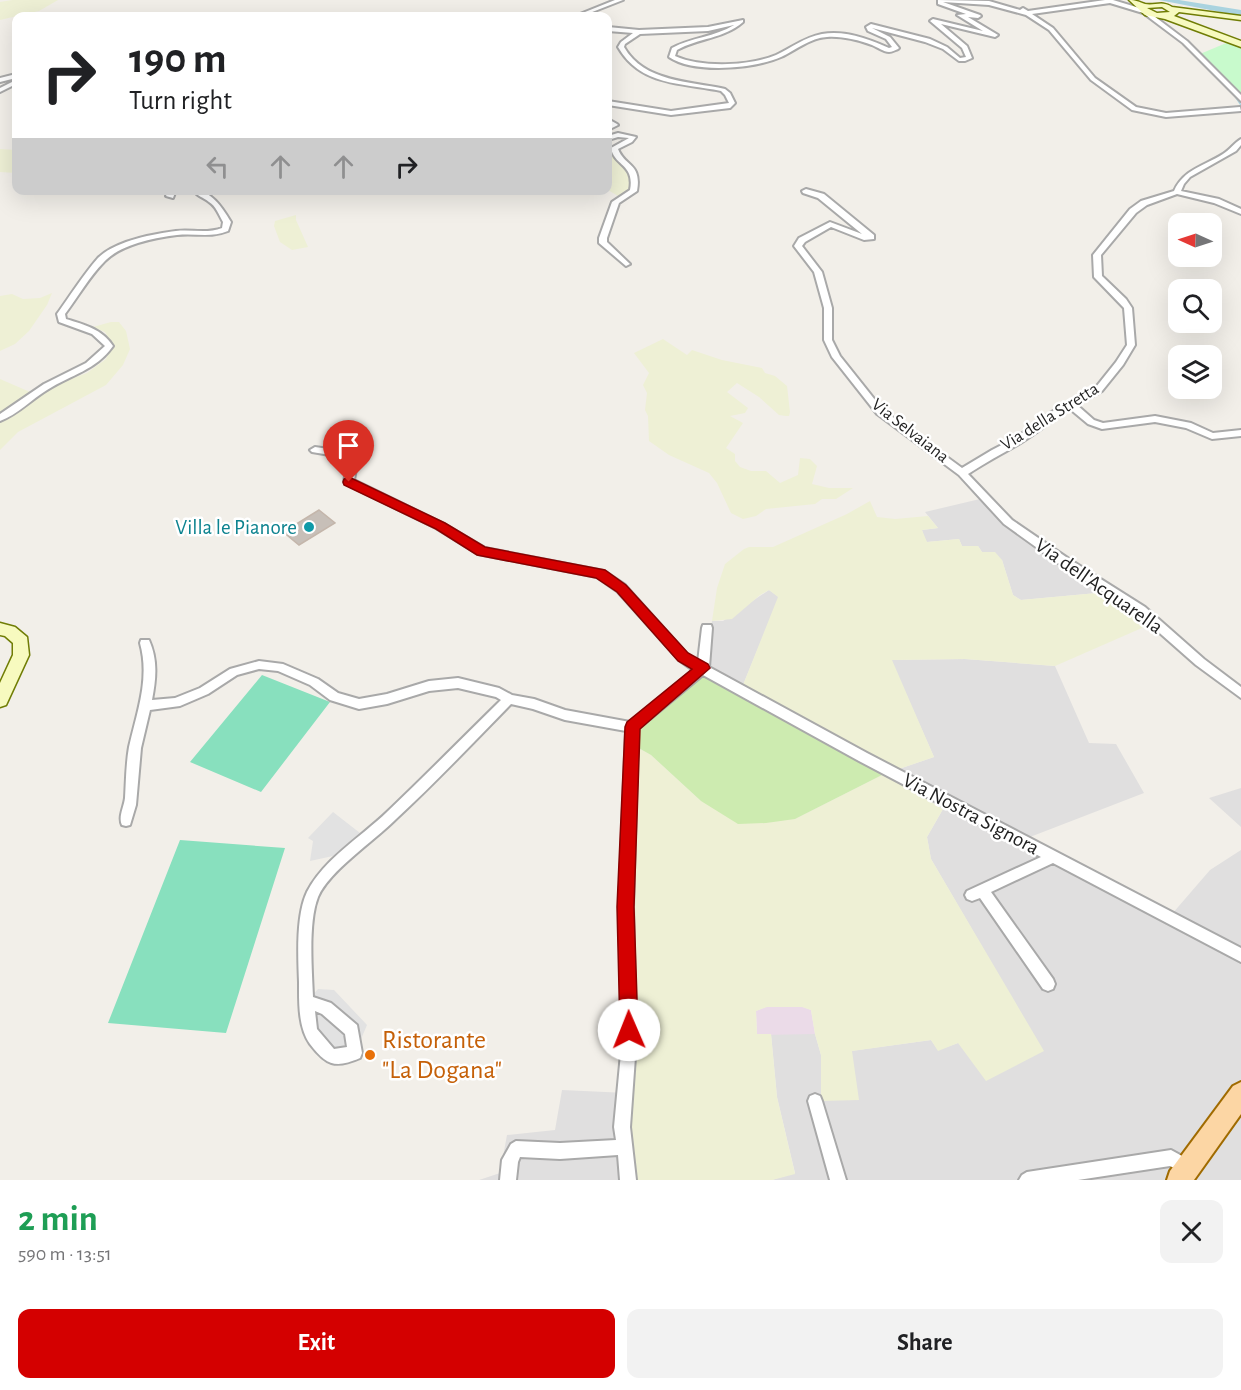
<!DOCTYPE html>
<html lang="en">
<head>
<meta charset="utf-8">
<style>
	:root { --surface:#fff; --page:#f2f2f2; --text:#202124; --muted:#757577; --accent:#d40000 }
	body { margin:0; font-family:"Alegreya Sans",sans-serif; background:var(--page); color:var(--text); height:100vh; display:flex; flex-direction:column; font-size:22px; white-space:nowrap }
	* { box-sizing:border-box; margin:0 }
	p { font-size:20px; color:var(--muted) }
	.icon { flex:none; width:33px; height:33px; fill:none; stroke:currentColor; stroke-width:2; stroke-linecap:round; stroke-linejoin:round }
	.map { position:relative; height:1180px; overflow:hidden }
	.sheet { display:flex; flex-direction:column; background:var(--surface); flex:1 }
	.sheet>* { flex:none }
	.hud { position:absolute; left:12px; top:12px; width:600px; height:183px; border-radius:12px; box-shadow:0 6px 24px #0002; background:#fff; color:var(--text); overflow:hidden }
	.needle { width:39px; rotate:273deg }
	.fabs { position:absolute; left:1168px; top:213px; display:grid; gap:12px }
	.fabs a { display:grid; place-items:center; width:54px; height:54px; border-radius:12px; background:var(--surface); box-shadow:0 6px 24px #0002; font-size:30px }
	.pin { position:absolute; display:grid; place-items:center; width:51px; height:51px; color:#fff; margin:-62px -26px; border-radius:50% 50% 50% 0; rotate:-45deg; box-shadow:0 0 6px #0007 }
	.pin .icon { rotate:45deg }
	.me { position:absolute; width:66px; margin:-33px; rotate:359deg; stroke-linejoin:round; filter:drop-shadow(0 0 4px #0008) }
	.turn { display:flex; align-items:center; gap:21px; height:126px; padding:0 18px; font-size:27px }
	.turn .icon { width:78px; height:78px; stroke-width:2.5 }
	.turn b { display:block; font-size:42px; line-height:51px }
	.lanes { display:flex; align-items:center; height:57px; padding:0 18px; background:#0003; justify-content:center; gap:30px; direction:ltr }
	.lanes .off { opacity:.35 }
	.round { display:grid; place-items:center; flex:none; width:63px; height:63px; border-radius:12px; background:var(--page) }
	.summary { display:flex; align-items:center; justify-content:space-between; height:102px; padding:0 18px }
	h1 { font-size:36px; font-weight:700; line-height:45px; color:#1e9e55 }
	.action { display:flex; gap:12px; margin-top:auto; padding:12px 18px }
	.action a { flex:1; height:69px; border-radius:12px; background:var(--accent); color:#fff; font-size:24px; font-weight:700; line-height:69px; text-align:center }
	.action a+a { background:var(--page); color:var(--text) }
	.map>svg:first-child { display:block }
</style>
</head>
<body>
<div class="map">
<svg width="1241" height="1180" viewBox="0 0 1241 1180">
	<rect width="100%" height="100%" fill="#f2efe9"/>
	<path fill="#e0dfdf" d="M980,499l19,19 109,74 -87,8 -8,-5 -11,-35 -20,-8 -4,-6h-16l-3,-7 -32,3 -3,-3 -2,-9 16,-2 -13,-16z
		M769,590l10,7 -36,88 -35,-21 4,-43h11z
		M965,659l90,7 34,77 27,1 28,49 -114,44 142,77 38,-44 31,-20v330h-469l23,-7 -18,-76 -6,-63h44l6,21v45l30,-49 80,-11 7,10 20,-7 85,8 -112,-192 -4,-22 16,-28 -53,-30 6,-9 38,-13 -43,-97z
		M1241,788v39l-32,-29z
		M562,1090l65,3 5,87h-153l21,-7 7,-38 48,-5z"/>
	<path fill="#ebdbe8" d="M768,1006l35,1 8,3 4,24 -58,1 -1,-24z"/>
	<path fill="#eef0d5" d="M12,0h46l-19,11 -39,9v-18z
		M608,148h4v6l16,13 4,8 -2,15 -12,6 -10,-6z
		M0,149l16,1v23l-16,-1z
		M296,215v5l12,27 -16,3 -12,-8 -6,-16 1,-5z
		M52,293l-5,12 -18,26 -14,13 -15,7v-55l12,-2 11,5 17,-1z
		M111,322h8l7,9 4,18 -7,16 -17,20 -88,47 -18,18v-71l37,16 15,-9 35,-13 19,-14 6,-15 -7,-12 -12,-5z
		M663,339l24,16 5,-5 30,10 40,8 3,5 10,3 12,10 3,26 -1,4h-3l-7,-1 -20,-18 -22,-14 -10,9 21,16 -3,5 -15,3 13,7 -17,25 9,6v7l5,6 11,4h15l14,12 18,-8 2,-17 10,1 7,7 -5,18 17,4h24l-17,11h-14l-7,5 -49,5 -10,7 -13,3 -12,-6 -14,-30 -8,-10 -40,-18 -20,-14 -1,-25 -3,-6 2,-17 -4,-8 6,-12 -15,-20z
		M870,501l7,16 18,2 33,-3 10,12 -16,2 5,12 32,-3 3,7h16l4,6h13l7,8 11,35 8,5 87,-8 43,32 -96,42 -90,-7 -73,1 42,97 -38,13 -153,-85 35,-88 -9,-7 -9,5 -28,24 -20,2 5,-33 8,-24 19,-15 5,-2h24l74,-33z
		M635,746l16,9 50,46 94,18 89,-45 59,35 -16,28 4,22 113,192 -58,30 -28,-38 -20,8 -7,-11 -79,11 7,49 -38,1v-46l-6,-21 -4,-24 -9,-3h-35l-11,4 1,23h14l6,63 18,77 -23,6h-140l-3,-11 3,-163 4,-7v-4l-5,-5z"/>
	<path fill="#cdebb0" d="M705,675l179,99 -89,45 -29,4 -28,1 -37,-23 -50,-46 -16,-9v-17z"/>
	<path fill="#c8facc" d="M1231,41l10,3v52l-29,-32 -12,-10z"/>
	<path fill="#88e0be" d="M262,675l68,27 -69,90 -71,-30z
		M180,840l105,8 -59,185 -118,-10z"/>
	<path fill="#e2e2e2" d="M333,812l27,21 -27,23 -23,5 3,-20 -5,-3z
		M318,989l16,1 33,35 -12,28 -24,4 -21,-27 -3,-28z"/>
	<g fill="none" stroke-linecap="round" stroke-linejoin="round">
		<path stroke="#aad3df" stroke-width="1.5" d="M1233,93l8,12"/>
		<path fill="#aad3df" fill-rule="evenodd" d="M1159,0h20l62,10v6z"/>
	</g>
	<path fill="#c7bfb8" stroke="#c4b6ab" stroke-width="1.5" d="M319,510l16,13 -36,22 -18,-15 7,-4 2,2z"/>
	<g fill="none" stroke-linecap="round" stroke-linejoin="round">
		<g stroke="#a9a9a9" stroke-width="4">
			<path id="street" d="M615,0h8l-41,16h-7z
				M938,0l51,1 31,9 3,-2 5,3 77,-11h8l33,10 41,31 54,54v6l-58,-58 -40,-30 -33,-10 -78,11 21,14 42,50 41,29 30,6 74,-6 1,4 -75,6 -34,-7 -41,-30 -42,-50 -23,-15 -37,-10 -46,-3 37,13 1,1 -3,2 -10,-1 30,18 -3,2 -54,-13 26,22 5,12 -7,3h-6l-16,-12 -18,-7 -53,-14 18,9 9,11 -1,1c-3,1 -6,3 -9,3 -5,0 -12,-5 -17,-7 -14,-5 -30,-9 -45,-8 -17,1 -31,13 -46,20 -27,12 -87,17 -112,0l3,-9c20,-11 43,-11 62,-23l-26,6 -68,3 -15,10 -1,3c20,35 65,34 101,42l5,4 5,10 -5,5 -59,7 -63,-10v-4l63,10 58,-8 -4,-8 -4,-4c-39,-8 -81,-5 -103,-44l3,-5 12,-9 -25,-2v-4l31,3 69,-3 35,-7v2c-19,17 -45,16 -66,28l-2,6c27,12 74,10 101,-1 15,-7 29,-18 46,-21 23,-4 47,5 67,14l3,-1 -6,-8 -18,-8 -2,-4 5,-3 59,15 17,8 13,11 6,-1 -4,-9 -32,-27 3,-2 50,12 -26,-16 9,-1 -28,-10z
				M16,74v4l-16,4v-4z
				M16,80v4l-16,8v-4z
				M608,119l9,5 1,1 -10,5v-4l2,-1 -2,-2z
				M618,133l18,4 -4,5 -14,7c7,18 24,14 19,42l-18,12 -12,35v4l23,22 -4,2 -27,-23v-5l13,-36 18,-12c5,-26 -16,-24 -19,-42l18,-10 -11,-1 -10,3v-4z
				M1241,139v6l-5,6 -46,26 -6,7 -3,7 38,8 22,10v5l-27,-11 -37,-9 -30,11 -11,8 -35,42 1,21 24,23 6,9 3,37 -12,20 -21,26 -25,14 17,15 9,3 52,-7 36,7 22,10 28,-3v6l-29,3 -26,-11 -31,-6 -53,7 -14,-5 -18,-15c-17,10 -31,23 -48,33 -18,11 -36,20 -54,32l44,46 57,39 76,48 59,52 37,28v11l-45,-33 -59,-52 -76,-48 -57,-41 -45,-49 -82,-61 -45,-57 -8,-17v-32l-10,-36 -20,-26 5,-8 31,-16 32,12 -44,-36 -15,-5 -1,-2 4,-2 18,5 50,41v4l-10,1 -33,-13 -26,15 -3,4 20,26 10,36v32l8,16 43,54 79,58 30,-18 25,-13 31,-23 48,-27 20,-25 11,-17 -3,-37 -30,-31 -1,-22 37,-46 11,-8 33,-10c10,-22 30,-25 49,-37 7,-4 11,-11 18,-15z
				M169,190h7l-3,8 -7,-2z
				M193,190c18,0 29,17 38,32l-3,9c-17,7 -33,2 -51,4 -23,3 -56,9 -73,27 -15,15 -26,35 -39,52l1,5c19,6 36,10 47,27 -18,25 -41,28 -66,44 -15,9 -30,25 -47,31v-7l44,-30 42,-21 19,-17 -13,-12 -33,-12 -2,-8c13,-18 26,-39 41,-56 17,-17 55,-24 78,-27 15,-2 31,3 46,-3l1,-6c-4,-7 -7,-16 -14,-20 -6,-5 -11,-5 -16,-12z
				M315,447l21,3 20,19 -2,11 90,44 41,24 119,23 21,14 62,69 11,8 4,-34 1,-3h8l1,3 -3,39 158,86 374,195v14l-188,-99 -62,29 62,87 2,5 -2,5 -5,2 -5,-2 -63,-91 -8,3 -5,-2 -2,-4 2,-4 74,-34 -182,-96 -156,-86 -65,54 -5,178 3,136 -6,84 6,53h-16l-2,-25 -58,4 -40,-2 -2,5 -2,18h-16l2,-20 9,-16 5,-3 44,2 56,-3 -2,-13 8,-84 -3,-136 7,-176 -61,-11 -32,-11 -22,-5c-38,39 -76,79 -116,116 -21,21 -66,51 -77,77 -10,25 -6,73 -5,100l18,6 26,22 5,28 -2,5c-25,11 -34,7 -50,-14 -12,-17 -11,-42 -11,-62 -1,-26 -3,-67 8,-90 17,-33 54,-55 80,-80 39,-37 76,-75 114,-112l-5,-3 -38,-9 -29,3 -42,13 -28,5 -29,-9 -20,-15 -32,-14 -19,-2 -22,6 -29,19 -28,12 -30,4 -9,38 -5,57 -6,20 -4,1 -4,-1c-4,-8 2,-18 3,-27 1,-17 1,-34 4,-51 8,-35 21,-68 11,-104l1,-3h8c9,20 7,39 3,60l23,-2 25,-10 30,-19 29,-8 24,3 35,15 20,14 21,6 28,-5 42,-13 29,-3 41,10 13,7 22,4 31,11 65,12 63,-52 -14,-10 -62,-69 -20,-14 -119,-23 -42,-26 -90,-44 -2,-2 2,-12 -16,-15 -18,-3 -2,-2zM315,1011l7,3 23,20 2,13 -13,2 -17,-20z
				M815,1094l5,2 2,5 24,79h-16l-22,-79 2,-5z
				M1171,1150l22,12 3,5 -3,5 -5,3 -18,-9 -92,14h-59l3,-5 5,-3z"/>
		</g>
		<g stroke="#707d05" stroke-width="3">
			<path id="secondary" d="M1129,0c7,0 10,2 16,4 10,2 17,-4 27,3l69,9v4l-62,-8 -5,4 67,25v6l-76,-28 -20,-4zM1162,7l8,5 -13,1 -10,-5z
				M0,623l15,4 12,10 2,18 -23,50 -6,2v-24l13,-28v-12l-8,-7 -5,-1z"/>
		</g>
		<g stroke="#a06b00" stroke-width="4">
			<path id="primary" d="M1241,1082v32l-47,66h-27l3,-9 63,-85z"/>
		</g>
		<use href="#street" fill="#fff" fill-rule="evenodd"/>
		<use href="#secondary" fill="#f7fabf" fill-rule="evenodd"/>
		<use href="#primary" fill="#fcd6a4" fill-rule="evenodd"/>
	</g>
	<path fill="#d40000" stroke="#8a0000" stroke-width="1.5" d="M349,477l96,46 40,24 120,23 21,15 62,68 20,11 2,4 -70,61 -6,178 4,123 -2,6 -7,3 -6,-3 -3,-6 -3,-123 8,-180 2,-5 65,-53 -14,-8 -61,-69 -21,-14 -119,-23 -41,-26 -92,-44 -1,-3 1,-3z"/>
	<circle fill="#0f9aa8" stroke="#fff" stroke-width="2" cx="309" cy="527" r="6"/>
	<circle fill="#e8710a" stroke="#fff" stroke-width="2" cx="370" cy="1055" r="6"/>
	<g text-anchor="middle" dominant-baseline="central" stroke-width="5" stroke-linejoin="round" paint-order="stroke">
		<g font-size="18" fill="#222" stroke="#fff">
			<text transform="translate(1050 417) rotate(-32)">Via della Stretta</text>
			<text transform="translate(910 431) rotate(38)">Via Selvaiana</text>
		</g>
		<g font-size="21" fill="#0d838f" stroke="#fff" text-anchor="end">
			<text x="297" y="527">Villa le Pianore</text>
		</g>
		<g font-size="21" fill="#222" stroke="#fff">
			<text transform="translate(1099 586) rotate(35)">Via dell'Acquarella</text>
			<text transform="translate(971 814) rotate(28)">Via Nostra Signora</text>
		</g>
		<g font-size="26" fill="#c56008" stroke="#fff" text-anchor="start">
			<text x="382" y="1040">Ristorante<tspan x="382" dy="30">"La Dogana"</tspan></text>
		</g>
	</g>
</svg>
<div class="fabs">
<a><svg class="needle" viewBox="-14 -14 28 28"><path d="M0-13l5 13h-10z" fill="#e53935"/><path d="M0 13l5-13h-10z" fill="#757577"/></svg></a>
<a><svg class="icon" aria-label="search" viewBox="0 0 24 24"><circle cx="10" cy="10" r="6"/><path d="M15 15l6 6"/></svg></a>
<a><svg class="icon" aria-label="layers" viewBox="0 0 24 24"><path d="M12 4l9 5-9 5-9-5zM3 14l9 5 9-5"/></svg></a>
</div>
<div class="pin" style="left:349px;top:482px;background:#d93025"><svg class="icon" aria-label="arrive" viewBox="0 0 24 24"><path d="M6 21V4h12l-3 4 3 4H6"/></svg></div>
<svg class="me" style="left:629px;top:1030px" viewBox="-20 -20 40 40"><circle r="19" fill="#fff"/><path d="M0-13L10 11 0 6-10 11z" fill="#d40000"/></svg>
<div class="hud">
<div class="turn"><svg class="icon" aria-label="right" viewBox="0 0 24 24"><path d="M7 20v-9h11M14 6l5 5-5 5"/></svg><div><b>190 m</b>Turn right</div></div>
<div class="lanes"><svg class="icon off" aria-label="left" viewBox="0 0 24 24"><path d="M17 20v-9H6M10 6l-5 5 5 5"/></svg><svg class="icon off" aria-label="ahead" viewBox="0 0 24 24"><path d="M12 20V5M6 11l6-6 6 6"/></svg><svg class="icon off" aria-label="ahead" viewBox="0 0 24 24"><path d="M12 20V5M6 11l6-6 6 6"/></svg><svg class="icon" aria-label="right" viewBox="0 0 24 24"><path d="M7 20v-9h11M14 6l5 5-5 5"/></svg></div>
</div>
</div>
<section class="sheet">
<div class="summary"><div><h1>2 min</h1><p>590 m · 13:51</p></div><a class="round"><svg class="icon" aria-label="close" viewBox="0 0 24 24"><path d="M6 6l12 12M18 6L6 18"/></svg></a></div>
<div class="action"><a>Exit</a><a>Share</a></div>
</section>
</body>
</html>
